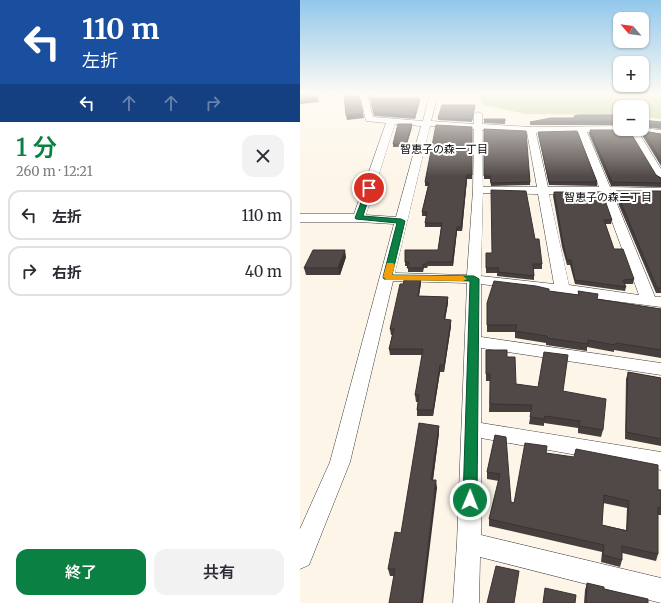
<!DOCTYPE html>
<html lang="ja">
<head>
<meta charset="utf-8">
<style>
	:root { --surface:#fff; --page:#f2f2f3; --text:#2b2b33; --muted:#7c7c81; --line:#e1e1e2; --accent:#0b8043 }
	body { margin:0; font-family:Merriweather,"Noto Sans JP",serif; background:var(--page); color:var(--text); height:100vh; display:flex; flex-direction:column; font-size:15px; white-space:nowrap }
	* { box-sizing:border-box; margin:0 }
	p { font-size:13px; color:var(--muted) }
	.icon { flex:none; width:22px; height:22px; fill:none; stroke:currentColor; stroke-width:2; stroke-linecap:round; stroke-linejoin:round }
	.map { position:relative; flex:1; overflow:hidden }
	.details { display:flex; flex-direction:column; background:var(--surface); width:300px }
	.details>* { flex:none }
	.top-card { background:#1a4fa0; color:#fff; overflow:hidden }
	.needle { width:26px; rotate:298deg }
	.buttons { position:absolute; left:313px; top:12px; display:grid; gap:8px }
	.buttons a { display:grid; place-items:center; width:36px; height:36px; border-radius:8px; background:var(--surface); box-shadow:0 1px 3px #0004; font-size:20px }
	.pin { position:absolute; display:grid; place-items:center; width:34px; height:34px; color:#fff; margin:-17px; border:2px solid #fff; border-radius:50%; box-shadow:0 1px 4px #0007 }
	.me { position:absolute; width:44px; margin:-22px; rotate:1deg; stroke-linejoin:round; filter:drop-shadow(0 0 3px #0008) }
	.turn { display:flex; align-items:center; gap:14px; height:84px; padding:0 16px; font-size:18px }
	.turn .icon { width:52px; height:52px; stroke-width:2.5 }
	.turn b { display:block; font-size:28px; line-height:34px }
	.lanes { display:flex; align-items:center; height:38px; padding:0 16px; background:#0003; justify-content:center; gap:20px; direction:ltr }
	.lanes .off { opacity:.35 }
	.round { display:grid; place-items:center; flex:none; width:42px; height:42px; border-radius:12px; background:var(--page) }
	.headline { display:flex; align-items:center; justify-content:space-between; height:68px; padding:0 16px }
	h1 { font-size:24px; font-weight:600; line-height:30px; color:var(--accent) }
	.action { display:flex; gap:8px; margin-top:auto; padding:8px 16px }
	.action a { flex:1; height:46px; border-radius:12px; background:var(--accent); color:#fff; font-size:16px; font-weight:600; line-height:46px; text-align:center }
	.action a+a { background:var(--page); color:var(--text) }
	ul { padding:0; list-style:none }
	li { display:flex; align-items:center; gap:12px; height:50px; margin:0 8px 6px; padding:0 8px; border:2px solid var(--line); border-radius:12px }
	li div { flex:1 }
	li b { display:block; font-size:15px }
	li em { font-style:normal }
	main { display:flex; flex:1; min-height:0 }
	.map>svg:first-child { display:block }
</style>
</head>
<body>
<main>
<section class="details">
<div class="top-card">
<div class="turn"><svg class="icon" aria-label="left" viewBox="0 0 24 24"><path d="M17 20v-9H6M10 6l-5 5 5 5"/></svg><div><b>110 m</b>左折</div></div>
<div class="lanes"><svg class="icon" aria-label="left" viewBox="0 0 24 24"><path d="M17 20v-9H6M10 6l-5 5 5 5"/></svg><svg class="icon off" aria-label="ahead" viewBox="0 0 24 24"><path d="M12 20V5M6 11l6-6 6 6"/></svg><svg class="icon off" aria-label="ahead" viewBox="0 0 24 24"><path d="M12 20V5M6 11l6-6 6 6"/></svg><svg class="icon off" aria-label="right" viewBox="0 0 24 24"><path d="M7 20v-9h11M14 6l5 5-5 5"/></svg></div>
</div>
<div class="headline"><div><h1>1 分</h1><p>260 m · 12:21</p></div><a class="round"><svg class="icon" aria-label="close" viewBox="0 0 24 24"><path d="M6 6l12 12M18 6L6 18"/></svg></a></div>
<ul>
<li><svg class="icon" aria-label="left" viewBox="0 0 24 24"><path d="M17 20v-9H6M10 6l-5 5 5 5"/></svg><div><b>左折</b></div><em>110 m</em></li>
<li><svg class="icon" aria-label="right" viewBox="0 0 24 24"><path d="M7 20v-9h11M14 6l5 5-5 5"/></svg><div><b>右折</b></div><em>40 m</em></li>
</ul>
<div class="action"><a>終了</a><a>共有</a></div>
</section>
<div class="map">
<svg width="361" height="603" viewBox="0 0 361 603">
	<rect width="100%" height="100%" fill="#fdf6e8"/>
	<path fill="#bcd396" d="M180,93h181v26l-19,-2v-10h-22v8l-94,-1 -42,-9 -7,-10z"/>
	<g fill="none" stroke-linecap="round" stroke-linejoin="round">
		<g stroke="#3d3d3d" stroke-width="1">
			<path id="minor" d="M29,93h20l18,2 6,22 50,4 7,-28h8l-7,28 43,3v-10l4,-2 4,2v10l49,3 89,-1v3l22,-1 19,2v6l-22,-3 22,36v12l-5,-3 -27,-46h-42l23,55 51,1v6h-48l42,103h6v10l-180,-23v53l180,26v12l-180,-27v75l180,29v18l-180,-32v97l180,43v25l-181,-46 -1,46h-26l4,-60 10,-260 -74,-2 -43,181 -41,103 -9,4v-40l30,-67 64,-238 -35,-2h-59v-8h54l32,-91 -20,-2 -5,-22 -28,-4zM95,124l26,2 -25,91 -30,-2zM130,126l44,3 -1,61 -6,85 -72,-2zM182,130l45,2 10,55h-54zM278,132l21,55h-51l-12,-54zM183,193l55,1 16,90 -73,-8zM249,194h53l37,101 -70,-10z"/>
		</g>
		<use href="#minor" fill="#fff" fill-rule="evenodd"/>
	</g>
	<path fill="#463f3d" fill-rule="evenodd" d="M60,93h13l-4,5 -2,-4z
		M70,98h49l1,2 -5,19 -41,-3z
		M175,107l-3,15 -34,-2v-2z
		M274,116l45,5v4h-89v-3l44,-4z
		M184,119h21v5l-21,-1z
		M342,120l19,2v7l-19,-2z
		M112,127l-6,20h-13v-3z
		M172,127v52h-5l-5,52h-5l-4,35h-25l-1,2h-3l-1,4h-15v-6h-3v-4l33,-12 3,-23h-16v-4l2,-7h-5v-4l6,-26h-3v-4z
		M184,129l46,53v3l-39,1 -1,-7h-6z
		M290,130l66,45 5,3v9l-50,-1 -22,-52z
		M343,131l18,3v32l-19,-31z
		M238,132l59,50v4l-48,-1 -11,-51z
		M316,191h45v102h-5l-41,-97z
		M254,192l58,28 -1,4h-6l9,25 20,30 -1,5h-9l2,3 -1,4 -50,-7 -5,-19h-3l-5,-18 -9,-51z
		M235,239l7,25v5h-8v11l-37,-4v-3h-11v-20h5z
		M46,257l-6,18h-34l-2,-7z
		M121,277v6l-2,13 29,1v6l-3,16 6,7 -7,46h-4l-7,44h-16v-6l1,-8h-2l-1,-7 7,-40h-32l-1,-6 3,-14h-1l-1,-6 13,-45z
		M249,291l29,4v-4l19,8 64,10v49l-47,-8v2l-27,-5v4l-41,-6v-2l-31,-5v-6h-28v-29z
		M186,350l21,7 9,27 47,7 40,39 -2,7 -23,-4v-5l-34,-5v3l-15,-2 2,-12h-42l1,-31h-4z
		M328,372l33,6v68l-36,-7 1,-60z
		M139,426v7l-6,47 4,8 -43,88h-4l-2,-7 13,-36z
		M195,435l16,67 3,1 32,-50 115,37v25h-3v39l-2,7 -34,-8v7l-2,7 -19,-5 1,-10 -113,-26v-7l10,-38 -12,-2v-7zM303,503l24,5 -1,22 -24,-5z
		M287,583l17,6 44,14h-64l1,-13z"/>
	<path fill="#393332" d="M69,93h4l-4,5z
		M119,98l1,2 -5,19 -1,-3z
		M18,99l1,3 -19,2v-3z
		M63,113l1,5 -17,2 -1,-5z
		M112,124v3l-6,20v-3z
		M167,175v4l-5,52 -1,-4z
		M157,227v4l-4,35 -1,-4z
		M45,250l1,7 -6,18 -2,-7z
		M121,277v6l-3,19v-6z
		M148,297v6l-4,23v-7z
		M151,320v6l-7,46v-7z
		M140,365v7l-7,44v-6z
		M139,426v7l-7,54 -1,-7z
		M136,480l1,8 -14,115h-2z"/>
	<path fill="#514947" stroke="#393332" fill-rule="evenodd" d="M0,93h15l3,6 -18,2z
		M44,94l15,2 4,17 -17,2z
		M70,98h49l-5,18 -40,-3z
		M142,105h33l-3,15 -34,-2z
		M278,115h38l3,6 -89,1 21,-4h24l-1,-2z
		M184,119h21v2l-21,-1z
		M342,120l19,2v3l-19,-2z
		M98,124h14l-6,20h-13z
		M136,125l36,2v48h-5l-6,52h-4l-5,35h-25v2h-4v4h-16l2,-6h-4v-12h33l4,-27h-17l2,-11h-5l7,-29 -4,-1z
		M184,129l42,2 4,51 -39,1 -1,-7h-6z
		M290,130h39l27,45 5,3v5l-49,-1z
		M277,131l20,51h-48l-11,-50z
		M343,131l18,3v27z
		M191,190l35,1 9,48h4l3,25h-9l1,12 -36,-4 1,-4h-13v-15h6z
		M316,191h45v97h-4z
		M254,192h48l10,28h-8l10,29h9l11,30 -11,1 3,7 -51,-7 -4,-20h-4l-4,-17z
		M13,250h32l-7,18h-34z
		M105,277h16l-3,19 30,1 -4,22 7,1 -7,45h-4l-7,45h-16l2,-15h-4l8,-46h-34l5,-20h-4l10,-45h3z
		M194,281l42,5 13,3v2l30,4 -1,-4 20,3 -1,5 64,10v41l-45,-7 -1,2 -27,-5v4l-41,-6v-2l-32,-5 2,-6h-30v-22z
		M186,350h21v7h8l1,27 22,3 6,-35 24,3 -5,36 43,8 -3,31 -24,-4 1,-5 -35,-5 -1,3 -14,-2 2,-12 -42,-1v-30h-4z
		M328,372l33,6v61l-35,-7z
		M119,423l20,3 -8,54h5l-15,123h-32l6,-34h-7l7,-37 6,1z
		M195,435l11,2 5,65 3,1 11,-60 22,3 -1,7 28,4 2,-8 82,16v25h3v18l-3,-1v47l-36,-8v14l-19,-5 1,-10 -115,-26 11,-45 -13,-2zM304,495l25,6 -2,30 -25,-6z
		M196,566l23,5 -5,32h-27z
		M287,583l17,4v2l44,10v4h-62z
		M245,588l31,7 -1,8h-32z"/>
	<linearGradient id="sky" x2="0" y2="1"><stop stop-color="#92c7eb"/><stop offset="0.53" stop-color="#fefbf5"/><stop offset="1" stop-color="#fefbf5" stop-opacity="0"/></linearGradient>
	<rect width="361" height="177" fill="url(#sky)"/>
	<path fill="#0b8043" stroke="#07532c" d="M67,187l5,1 -9,28 38,3 4,2 -13,54 82,1 5,3 -2,221 -2,4 -5,2 -5,-2 -2,-4 7,-219 -86,-2 -1,-2 14,-54 -41,-4 -1,-1z"/>
	<path fill="#f59e0b" d="M87,263h6l2,2 -3,10 71,1 4,3 -4,2 -76,-1 -4,-3z"/>
	<g text-anchor="middle" dominant-baseline="central" stroke-width="4" stroke-linejoin="round" paint-order="stroke">
		<g font-size="11" fill="#0a0a0a" stroke="#fff">
			<text x="144" y="149">智恵子の森一丁目</text>
			<text x="308" y="197">智恵子の森二丁目</text>
		</g>
	</g>
</svg>
<div class="buttons">
<a><svg class="needle" viewBox="-14 -14 28 28"><path d="M0-13l5 13h-10z" fill="#e53935"/><path d="M0 13l5-13h-10z" fill="#7c7c81"/></svg></a>
<a>+</a>
<a>−</a>
</div>
<div class="pin" style="left:69px;top:188px;background:#d93025"><svg class="icon" aria-label="arrive" viewBox="0 0 24 24"><path d="M6 21V4h12l-3 4 3 4H6"/></svg></div>
<svg class="me" style="left:170px;top:500px" viewBox="-20 -20 40 40"><circle r="17" fill="#0b8043" stroke="#fff" stroke-width="3"/><path d="M0-11L8 9 0 5-8 9z" fill="#fff"/></svg>
</div>
</main>
</body>
</html>
